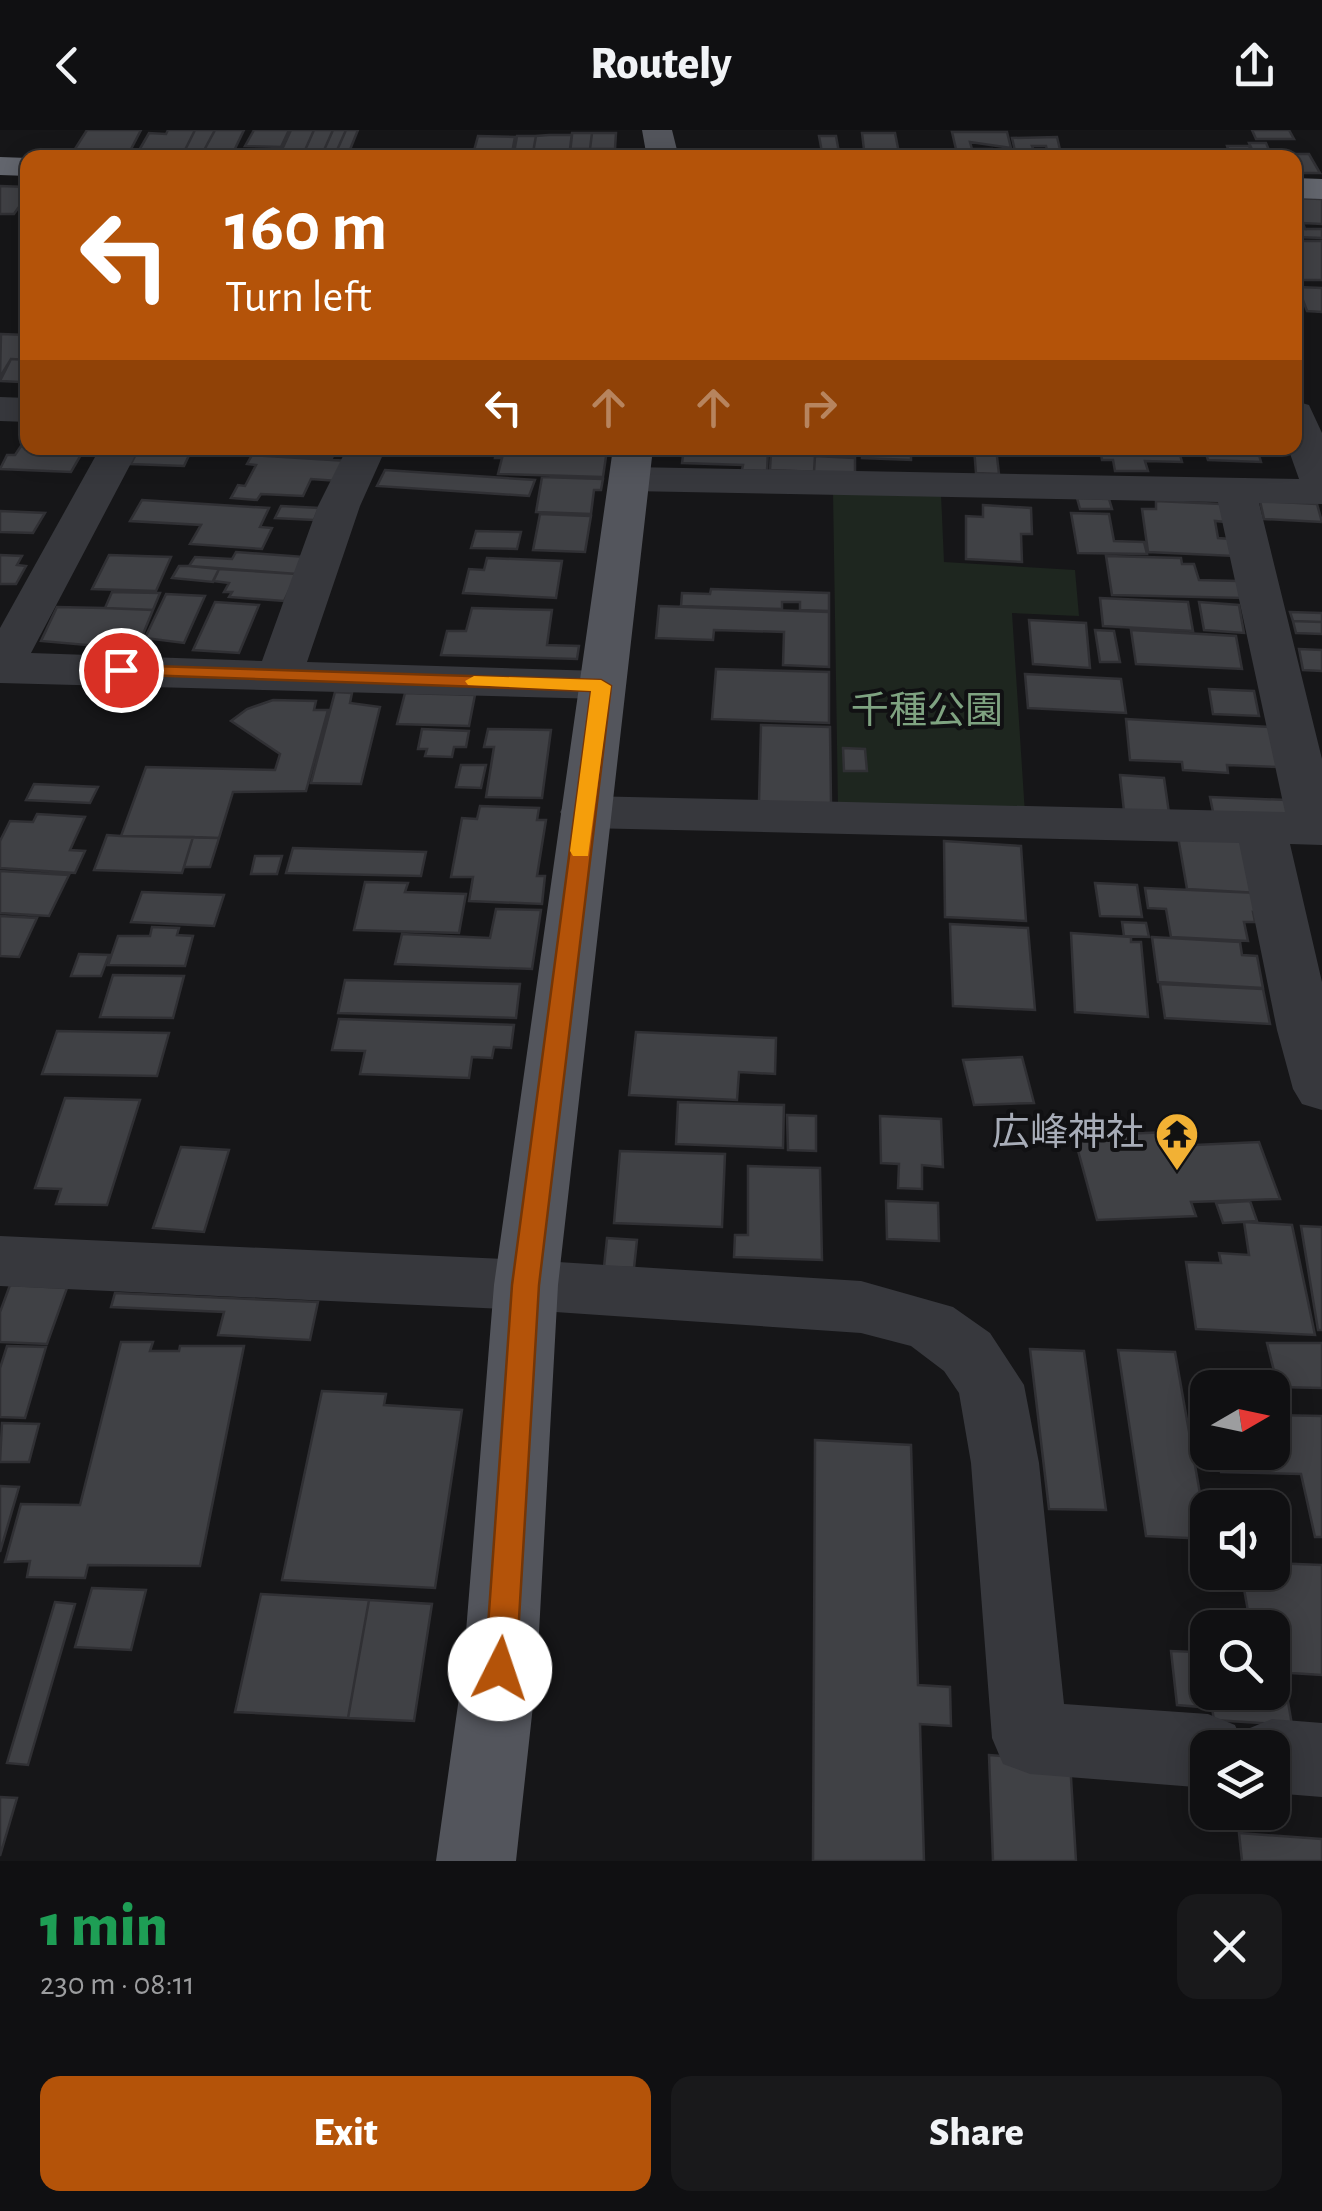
<!DOCTYPE html>
<html lang="en">
<head>
<meta charset="utf-8">
<style>
	:root { --surface:#101012; --page:#19191b; --text:#f1f3f6; --muted:#9c9d9f; --line:#303032; --accent:#b45309 }
	body { margin:0; font-family:"Alegreya Sans","Noto Sans JP",sans-serif; background:var(--page); color:var(--text); height:100vh; display:flex; flex-direction:column; font-size:38px; white-space:nowrap }
	* { box-sizing:border-box; margin:0 }
	p { font-size:32px; color:var(--muted) }
	.icon { flex:none; width:55px; height:55px; fill:none; stroke:currentColor; stroke-width:2; stroke-linecap:round; stroke-linejoin:round }
	.map { position:relative; height:1731px; overflow:hidden }
	.side { display:flex; flex-direction:column; background:var(--surface); flex:1 }
	.side>* { flex:none }
	.top-card { position:absolute; left:20px; top:20px; width:1282px; height:305px; border-radius:20px; box-shadow:0 5px 25px #0003,0 0 0 2px var(--line); background:#b45309; color:#fff; overflow:hidden }
	.needle { width:65px; rotate:81deg }
	.tools { position:absolute; left:1190px; top:1240px; display:grid; gap:20px }
	.tools a { display:grid; place-items:center; width:100px; height:100px; border-radius:20px; background:var(--surface); box-shadow:0 5px 25px #0003,0 0 0 2px var(--line); font-size:50px }
	.pin { position:absolute; display:grid; place-items:center; width:85px; height:85px; color:#fff; margin:-42px; border:5px solid #fff; border-radius:50%; box-shadow:0 2px 10px #0007 }
	.me { position:absolute; width:110px; margin:-55px; rotate:4deg; stroke-linejoin:round; filter:drop-shadow(0 0 8px #0008) }
	.turn { display:flex; align-items:center; gap:35px; height:210px; padding:0 40px; font-size:45px }
	.turn .icon { width:130px; height:130px; stroke-width:2.5 }
	.turn b { display:block; font-size:70px; line-height:85px }
	.lanes { display:flex; align-items:center; height:95px; padding:0 40px; background:#0003; justify-content:center; gap:50px; direction:ltr }
	.lanes .off { opacity:.35 }
	.round { display:grid; place-items:center; flex:none; width:105px; height:105px; border-radius:20px; background:var(--page) }
	.summary { display:flex; align-items:center; justify-content:space-between; height:170px; padding:0 40px }
	h1 { font-size:60px; font-weight:800; line-height:75px; color:#1e9e55 }
	.action { display:flex; gap:20px; margin-top:auto; padding:20px 40px }
	.action a { flex:1; height:115px; border-radius:20px; background:var(--accent); color:#fff; font-size:40px; font-weight:800; line-height:115px; text-align:center }
	.action a+a { background:var(--page); color:var(--text) }
	header { display:flex; justify-content:space-between; align-items:center; height:130px; padding:0 40px; background:var(--surface); font-size:45px; font-weight:800 }
	.map>svg:first-child { display:block }
</style>
</head>
<body>
<header><svg class="icon" aria-label="back" viewBox="0 0 24 24"><path d="M15 5l-7 7 7 7"/></svg>Routely<svg class="icon" aria-label="share" viewBox="0 0 24 24"><path d="M12 15V3M7 8l5-5 5 5M5 13v7h14v-7"/></svg></header>
<div class="map">
<svg width="1322" height="1731" viewBox="0 0 1322 1731">
	<rect width="100%" height="100%" fill="#161618"/>
	<path fill="#1e261f" d="M833,361l108,3 3,68 131,8 4,46 -67,-3 13,201 -187,-7z"/>
	<path fill="#404145" stroke="#303034" stroke-width="2.5" d="M87,0h54l-12,23 -56,-1z
		M168,0h27l-10,20 -47,2 11,-19 17,1z
		M195,0h20l-13,24h-19z
		M215,0h29l-12,25 -30,-1z
		M254,0h35l-8,17 -36,-1z
		M291,0h23l-12,27 -23,-1z
		M314,0h19l-12,27h-19z
		M333,0h13l-12,27h-13z
		M346,0h12l-11,27h-13z
		M1252,0h37l5,9h-38z
		M952,2h55l4,16 -41,-6 2,7h20l2,9h-36z
		M572,3h20l-2,16h-20z
		M592,3h24l-1,16h-25z
		M862,3h33l5,25h-35z
		M549,5h23l-2,18 -5,5h-33l4,-22z
		M478,6l37,1 -4,21h-39z
		M517,6h19l-4,22h-19z
		M819,6h17l4,22h-17z
		M1057,7l5,21h-49l-2,-6 24,1 12,-3 -1,-4h-14l2,5h-19l-3,-13z
		M1249,13h17l3,7h10l3,8h-26z
		M1227,16h22l5,12h-23z
		M570,19h45v9h-50z
		M1282,24h27l11,19h-25v-15h-12z
		M0,56l28,1v7l-14,20h-14z
		M1295,68l27,1v25l-19,-1 2,6 -10,-1z
		M1295,99h27v9l-25,-1z
		M1295,111h27v39h-25z
		M1298,157l24,1v24l-15,-1z
		M1,204l27,1v25l-17,-1 -11,18z
		M11,229l17,1v9l-8,13 -20,-1z
		M21,316l7,2h57l-14,24 -71,-3 7,-14h8z
		M139,318h17l36,1 -8,17 -53,-2z
		M266,318h71l-5,10 -69,-4z
		M497,318h40l-2,6 23,1 2,-6 47,1 -4,27 -105,-3 4,-16h-7z
		M684,318h77l7,3 -1,20 -25,-1 1,-5 -61,-2z
		M771,318h44v8l-44,-5z
		M815,318h43v4l-43,4z
		M862,318h49v12l-49,-2z
		M974,318h22l3,26 -23,-1z
		M1100,318h78l4,14 -37,-1 3,10h-33l-2,-11h-11z
		M1204,318h53l4,14 -53,-2z
		M771,321l44,5 -1,16 -44,-2z
		M252,325l96,6 -10,20 -27,-2 -8,17 -42,-2 -4,6 -26,-2 7,-13 7,1 11,-21 -9,-1z
		M815,326l40,2v15l-41,-1z
		M385,340l150,10 -6,16 -152,-10z
		M542,347l61,2 -2,11h-7l-3,24 -55,-2z
		M1077,368l32,1 3,10h-32z
		M142,370l127,8 -9,19 12,1 -10,21 -72,-5 11,-19 -71,-4z
		M1156,371l66,3 4,18 -11,-1 3,17 13,1 3,17 -86,-4 -6,-43h14z
		M1260,371l57,3 5,18 -58,-3z
		M983,375l48,3 1,26h-11l1,28 -56,-3v-43l17,1z
		M281,376l38,2 -5,12 -39,-2z
		M0,381l45,2 -12,20 -33,-1z
		M1071,383l38,1 5,27 30,1 3,12 -69,-1z
		M540,384l51,2 -6,36 -52,-2z
		M476,401l45,1 -4,17 -46,-1z
		M236,422l70,5 -9,17 -108,-8 6,-9 37,2z
		M0,425l22,1 -5,9 9,1 -10,18h-16z
		M109,425l62,2 -15,34 -64,-2z
		M1106,426l75,2 1,6h12l5,16 40,1 5,17 -132,-3z
		M487,428l75,3 -6,37 -93,-5 6,-24 15,1z
		M179,436h10l30,3 -6,13 -41,-4z
		M219,439l78,5 -13,27 -55,-4 3,-5h-8l5,-9 -16,-2z
		M711,459l118,4v18l-29,-1v-8h-18v7l-101,-3 1,-13 28,1z
		M112,462l48,1 -7,17 -48,-2z
		M166,464l39,2 -21,47 -39,-5z
		M1100,468l88,4 5,29 -90,-5z
		M215,472l44,3 -20,48 -46,-3z
		M1199,472l40,3 5,28 -40,-3z
		M659,476l170,6v55l-46,-2 1,-33 -70,-2 -1,10 -57,-2z
		M57,477l48,1 48,2 -14,34 -39,-1 -2,3 -57,-5z
		M472,478l80,2 -5,35 32,1 -2,13 -136,-4 6,-24h19z
		M1290,482l32,1v9l-29,-1z
		M1029,490l57,3 4,45 -57,-4z
		M1293,491l29,1v12l-26,-1z
		M1095,500l19,1 6,31h-20z
		M1131,500l105,6 6,33 -106,-5z
		M1299,519l23,1v21l-19,-1z
		M716,539l113,3v51l-117,-4z
		M1025,544l96,5 5,34 -98,-5z
		M1209,559l45,2 5,25 -46,-2z
		M335,562l17,1 -2,10 30,4 -19,77 -50,-1z
		M405,563l70,2 -6,31 -72,-2z
		M273,570l43,1 -2,9h14l-22,81 -73,1 -14,46 -98,-2 25,-69 129,3 5,-16 -49,-33 16,-12z
		M1126,589l144,8 9,40 -52,-2 1,8 -45,-3 -1,-8 -52,-2z
		M761,595l69,2 1,77 -72,-2z
		M422,599l47,2 -3,16h-12l-2,10 -27,-1 2,-7h-9z
		M488,599l63,1 -9,68 -56,-1 8,-50h-10z
		M843,618l22,1 2,22h-23z
		M461,635h25l-5,23 -25,-1z
		M1120,645l44,3 5,35 -45,-2z
		M34,654l64,3 -8,16 -64,-3z
		M1210,667l77,3 5,19 -78,-2z
		M480,676l59,2 -2,12h9l-9,56h8l-3,28 -73,-3 4,-24h-22l11,-59 15,1z
		M37,684l48,3 -15,33 15,1 -10,22 -75,-5v-27l10,-20 23,1z
		M107,705l14,1 72,1 -11,36 -88,-3z
		M193,707l26,1 -9,29h-26z
		M1178,707l70,4 11,52 -72,-4z
		M944,711l77,5 5,75 -81,-4z
		M293,718l133,4 -5,24 -135,-3z
		M255,726h27l-5,18h-26z
		M0,741l69,4 -20,41 -49,-3z
		M365,752l43,1 -3,9 61,2 -7,39 -105,-3z
		M1095,753l42,2 5,32 -42,-1z
		M1145,758l114,5 5,20 -11,-1 2,10h-11l4,19 -77,-4 -5,-28 -18,-1z
		M142,762l82,3 -10,31 -83,-4z
		M496,779l45,1 -9,59 -137,-5 7,-30 88,4z
		M0,786l37,2 -18,39 -19,-1z
		M1122,792l24,1 3,14 -25,-1z
		M950,794l78,4 7,82 -82,-4z
		M152,797l27,1 -2,7 16,1 -8,30 -77,-1 10,-29h32z
		M1071,803l60,4v5h10l7,75 -73,-5z
		M1152,807l88,5 2,13 15,1 6,32 -105,-6z
		M79,824l30,1 -8,21h-30z
		M113,845l71,1 -11,42 -73,-1z
		M345,850l175,4 -4,34 -178,-5z
		M1160,854l103,5 7,35 -105,-6z
		M339,889l175,6 -3,23 -17,-1 -2,11 -20,-1 -3,21 -109,-4 5,-23 -33,-1z
		M57,901l112,2 -12,43 -115,-2z
		M636,902l140,6 -1,36 -36,-2 -2,28 -108,-5z
		M1022,927l12,46 -60,2 -11,-45z
		M65,968l75,2 -33,105 -51,-1 5,-15 -26,-1z
		M678,972l106,3 -1,43 -107,-4z
		M787,985l29,1v35l-28,-1z
		M880,986l61,3 2,48 -21,-2v24l-24,-1 1,-24 -18,-1z
		M1169,1002l4,14 86,-4 21,57 -89,3 5,14 -99,4 -23,-84z
		M181,1017l48,3 -25,82 -51,-4z
		M620,1021l105,3 -3,73 -108,-4z
		M748,1036l72,2 2,92 -88,-3 1,-22h13z
		M886,1071l52,2 1,38 -52,-2z
		M1250,1071l7,20 -34,2 -7,-20z
		M1244,1092l48,3 23,110 -119,-6 -10,-67 35,1 -2,-10 30,2z
		M1301,1096l21,1v103h-4z
		M607,1108l30,2 -3,28 -30,-1z
		M10,1155l57,3 -20,56 -47,-2v-30z
		M115,1163l203,9 -8,38 -92,-5 6,-23 -113,-5z
		M121,1212h32l-3,9h29l1,-5h64l-44,220 -112,-1 -3,13 -58,-1 3,-16 -25,1 16,-58 59,1z
		M1267,1213h55v45l-44,-1z
		M7,1216l39,1 -21,71 -25,-1v-49z
		M1030,1219l54,2 22,159 -57,-1z
		M1118,1220l57,2 33,187 -62,-3z
		M322,1261l64,3 -2,11 78,5 -27,178 -153,-8z
		M1272,1285l50,1v121h-7l-14,-63 -80,-2 -4,-20h55z
		M2,1293l37,1 -10,38h-29z
		M815,1310l96,5 7,240 32,2 1,39 -31,-2 4,137h-111z
		M0,1356l19,1 -19,65z
		M1272,1433l50,2v110l-31,-2 -6,-35 -13,-1v-9h-21l-10,-56h31z
		M92,1458l54,2 -15,60 -56,-3z
		M261,1464l108,6 -21,118 -113,-6z
		M369,1470l63,4 -18,117 -66,-3z
		M55,1472l20,2 -47,161 -21,-2z
		M1194,1512l14,1v49h64v-32l9,1 11,64 -78,-5 -2,-12 -35,-3 -6,-54 24,1z
		M989,1625l81,6 6,100h-83z
		M0,1667l17,1 -17,58z
		M1239,1703l83,6v22h-80z"/>
	<g fill="none" stroke-linecap="round" stroke-linejoin="round">
		<path fill="#37383d" fill-rule="evenodd" d="M0,267l28,1v24l-28,-1z
			M1295,271l14,4 13,28v71l-63,-1 63,256v86l-32,-1 32,138v128l-20,-6 -9,-15 -16,-59 -38,-187 -654,-15 -18,-5 -7,-11 7,-11 18,-5 700,16 -67,-310 -588,-11 -14,-3 -6,-9 6,-9 14,-3 669,12 -11,-31h7z
			M100,318h39l-108,205 231,8 56,-155 29,-58h39l-26,58 -53,156 294,9 16,4 7,10 -7,10 -16,4 -601,-16v-55z
			M0,1106l526,24 335,21 92,26 37,26 34,52 15,78 25,241 144,10 27,11 6,14 4,-9 27,-11 50,4v74l-50,-4v-45h-64v40l-178,-14 -27,-10 -11,-26 -21,-275 -12,-70 -15,-22 -33,-25 -50,-13 -335,-23 -526,-24z"/>
		<path fill="#53555c" fill-rule="evenodd" d="M642,0h30l7,28h-32z
			M613,318h40l-95,837 -21,384 -21,192h-80l27,-192 31,-384z"/>
		<path fill="#63666e" fill-rule="evenodd" d="M0,27l28,1v18l-28,-1z
			M1295,48l27,1v20l-27,-1z"/>
	</g>
	<path fill="#b45309" stroke="#753606" stroke-width="2.5" d="M121,535l480,15 10,6 -72,599 -23,384 -5,10 -11,5 -11,-5 -4,-10 27,-384 79,-594 -477,-17v-8z"/>
	<path fill="#f59e0b" d="M474,546l127,4 10,6 -23,170h-15l-3,-5 21,-160 -123,-6 -3,-4z"/>
	<defs>
		<g id="temple-pin" transform="scale(2.25)"><path d="M0 17L-7.5 6A9.5 9.5 0 1 1 7.5 6Z" fill="#f2b134" stroke="#111113"/><path d="M0-6L5-2H3V0L6.5 2.5H4V6H1.5V3h-3V6H-4V2.5H-6.5L-3 0V-2H-5Z" fill="#111"/></g>
	</defs>
	<g fill-rule="evenodd">
		<use href="#temple-pin" x="1177" y="1004"/>
	</g>
	<g text-anchor="middle" dominant-baseline="central" stroke-width="8" stroke-linejoin="round" paint-order="stroke">
		<g font-size="38" fill="#7fa381" stroke="#111113">
			<text x="927" y="582">千種公園</text>
		</g>
		<g font-size="38" fill="#a8adb8" stroke="#111113" text-anchor="end">
			<text x="1144" y="1004">広峰神社</text>
		</g>
	</g>
</svg>
<div class="tools">
<a><svg class="needle" viewBox="-14 -14 28 28"><path d="M0-13l5 13h-10z" fill="#e53935"/><path d="M0 13l5-13h-10z" fill="#9c9d9f"/></svg></a>
<a><svg class="icon" aria-label="sound" viewBox="0 0 24 24"><path d="M4 9h4l5-4v14l-5-4H4zM17 9q2 3 0 6"/></svg></a>
<a><svg class="icon" aria-label="search" viewBox="0 0 24 24"><circle cx="10" cy="10" r="6"/><path d="M15 15l6 6"/></svg></a>
<a><svg class="icon" aria-label="layers" viewBox="0 0 24 24"><path d="M12 4l9 5-9 5-9-5zM3 14l9 5 9-5"/></svg></a>
</div>
<div class="pin" style="left:121px;top:540px;background:#d93025"><svg class="icon" aria-label="arrive" viewBox="0 0 24 24"><path d="M6 21V4h12l-3 4 3 4H6"/></svg></div>
<svg class="me" style="left:500px;top:1539px" viewBox="-20 -20 40 40"><circle r="19" fill="#fff"/><path d="M0-13L10 11 0 6-10 11z" fill="#b45309"/></svg>
<div class="top-card">
<div class="turn"><svg class="icon" aria-label="left" viewBox="0 0 24 24"><path d="M17 20v-9H6M10 6l-5 5 5 5"/></svg><div><b>160 m</b>Turn left</div></div>
<div class="lanes"><svg class="icon" aria-label="left" viewBox="0 0 24 24"><path d="M17 20v-9H6M10 6l-5 5 5 5"/></svg><svg class="icon off" aria-label="ahead" viewBox="0 0 24 24"><path d="M12 20V5M6 11l6-6 6 6"/></svg><svg class="icon off" aria-label="ahead" viewBox="0 0 24 24"><path d="M12 20V5M6 11l6-6 6 6"/></svg><svg class="icon off" aria-label="right" viewBox="0 0 24 24"><path d="M7 20v-9h11M14 6l5 5-5 5"/></svg></div>
</div>
</div>
<section class="side">
<div class="summary"><div><h1>1 min</h1><p>230 m · 08:11</p></div><a class="round"><svg class="icon" aria-label="close" viewBox="0 0 24 24"><path d="M6 6l12 12M18 6L6 18"/></svg></a></div>
<div class="action"><a>Exit</a><a>Share</a></div>
</section>
</body>
</html>
